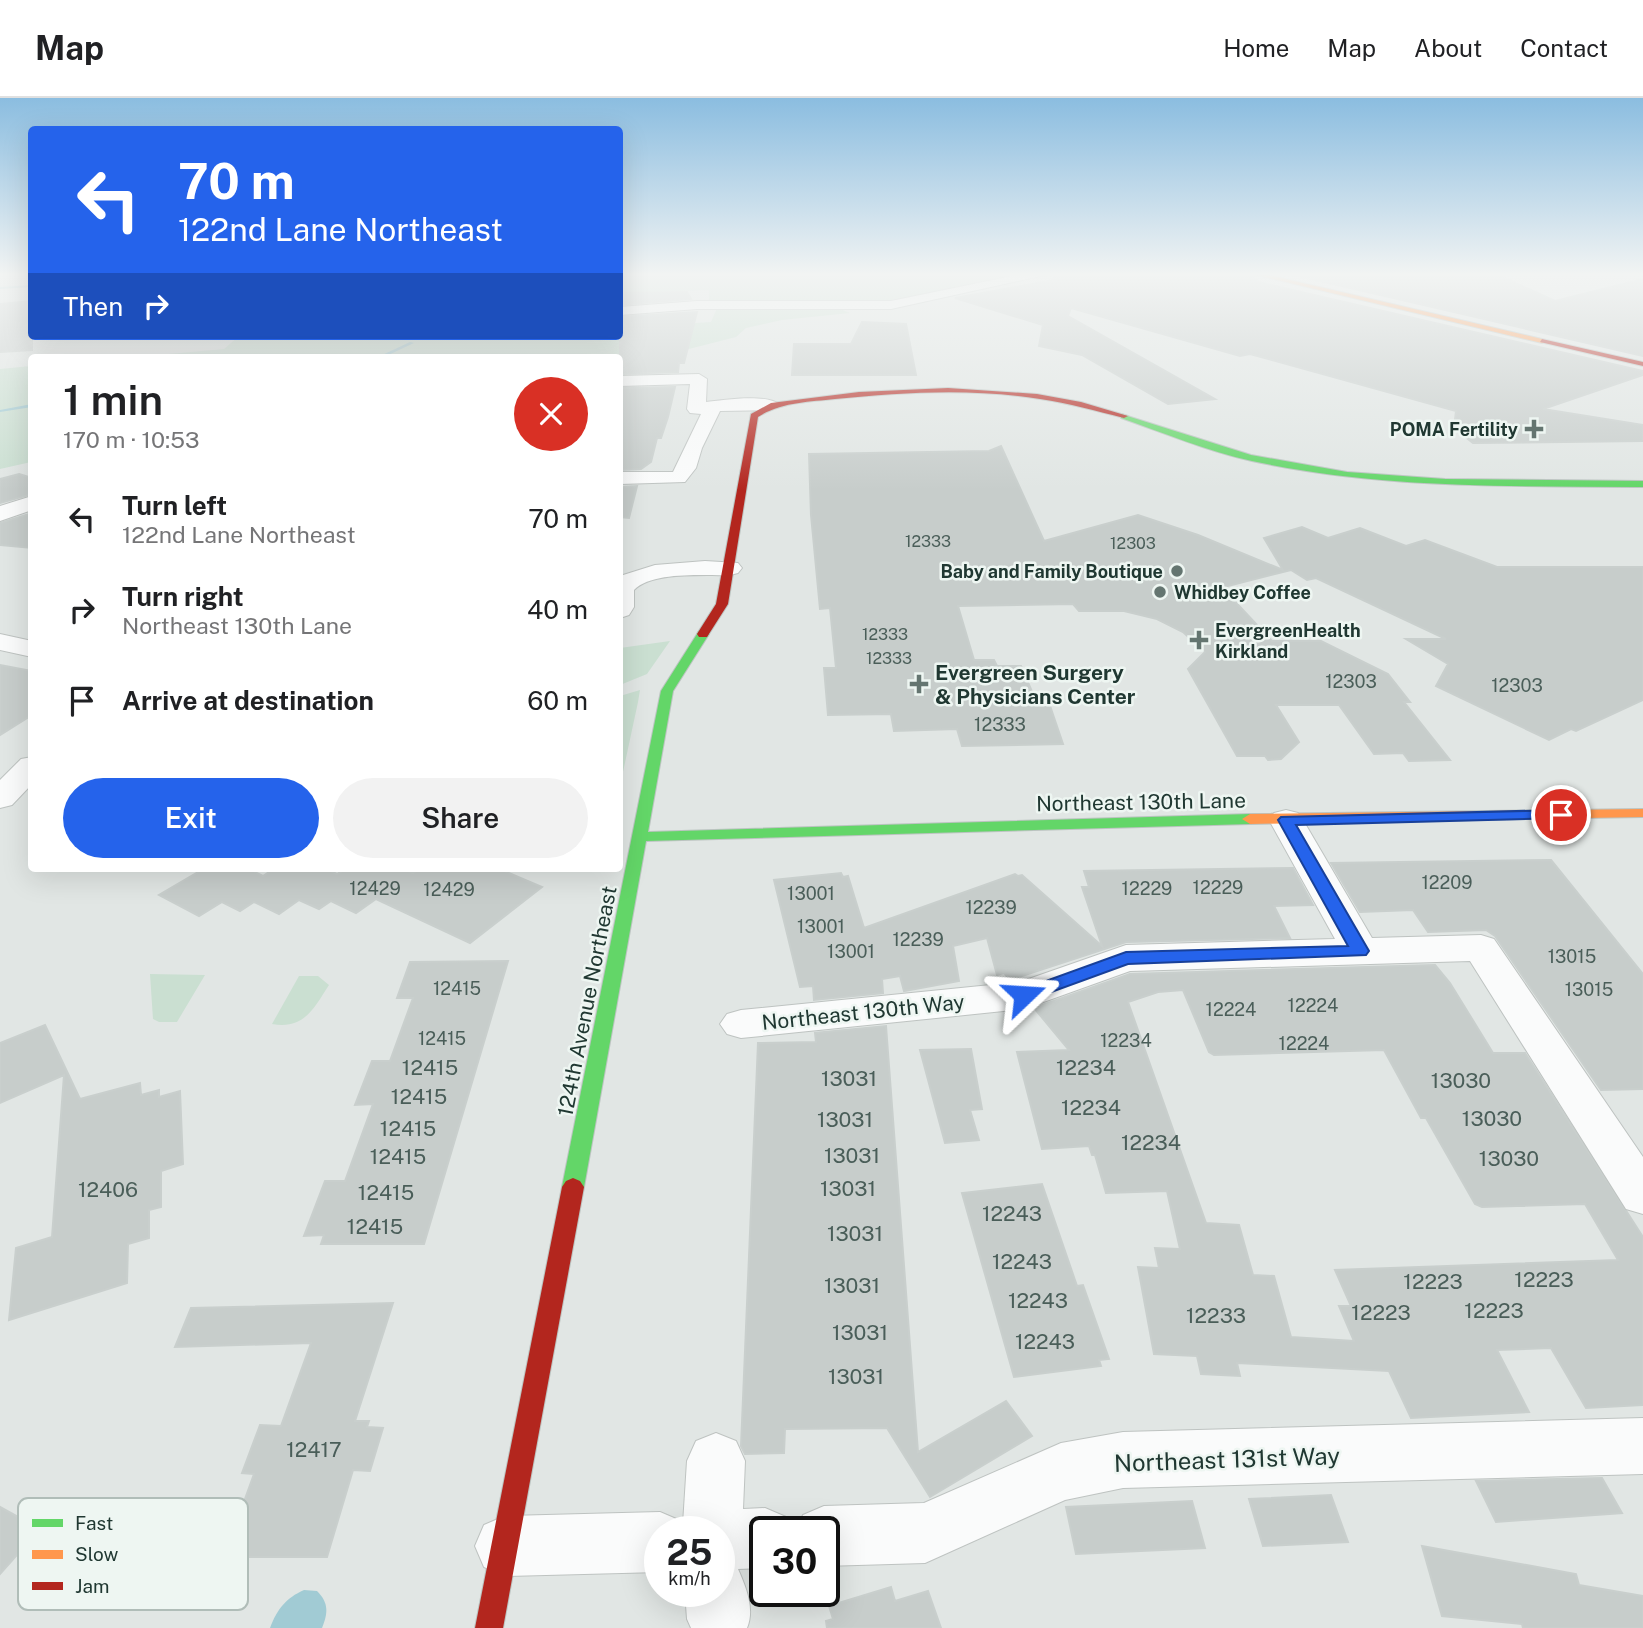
<!DOCTYPE html>
<html lang="en">
<head>
<meta charset="utf-8">
<style>
	:root { --surface:#fff; --page:#f2f2f2; --text:#202124; --muted:#757577; --line:#e0e0e0; --accent:#2563eb }
	body { margin:0; font-family:"Public Sans",sans-serif; background:var(--page); color:var(--text); height:100vh; display:flex; flex-direction:column; font-size:26px; white-space:nowrap }
	* { box-sizing:border-box; margin:0 }
	p { font-size:23px; color:var(--muted) }
	.icon { flex:none; width:38px; height:38px; fill:none; stroke:currentColor; stroke-width:2; stroke-linecap:round; stroke-linejoin:round }
	.map { position:relative; flex:1; overflow:hidden }
	.drawer { position:absolute; left:28px; top:256px; width:595px; height:518px; display:flex; flex-direction:column; background:var(--surface); border-radius:7px; box-shadow:0 7px 28px #0002 }
	.drawer>* { flex:none }
	.top-card { position:absolute; left:28px; top:28px; width:595px; height:214px; border-radius:7px; box-shadow:0 7px 28px #0002; background:#2563eb; color:#fff; overflow:hidden }
	.speed { position:absolute; left:644px; top:1418px; display:flex; gap:14px; font-size:35px; font-weight:700; text-align:center }
	.speed>* { display:grid; place-content:center; width:91px; height:91px; border-radius:50%; background:var(--surface); box-shadow:0 7px 28px #0002; line-height:1 }
	.speed small { font-size:18px; font-weight:400 }
	.speed .limit { border:4px solid #111; border-radius:10px; background:#fff; color:#111 }
	.pin { position:absolute; display:grid; place-items:center; width:60px; height:60px; color:#fff; margin:-30px; border:4px solid #fff; border-radius:50%; box-shadow:0 2px 7px #0007 }
	.me { position:absolute; width:77px; margin:-38px; rotate:70deg; stroke-linejoin:round; filter:drop-shadow(0 0 5px #0008) }
	.turn { display:flex; align-items:center; gap:24px; height:147px; padding:0 35px; font-size:32px }
	.turn .icon { width:91px; height:91px; stroke-width:2.5 }
	.turn b { display:block; font-size:49px; line-height:60px }
	.then { display:flex; align-items:center; height:66px; padding:0 35px; background:#0003; gap:14px; font-size:26px }
	.round { display:grid; place-items:center; flex:none; width:74px; height:74px; border-radius:37px; background:var(--page) }
	.summary { display:flex; align-items:center; justify-content:space-between; height:119px; padding:0 35px }
	h1 { font-size:42px; font-weight:600; line-height:52px }
	.button { display:flex; gap:14px; margin-top:auto; padding:14px 35px }
	.button a { flex:1; height:80px; border-radius:42px; background:var(--accent); color:#fff; font-size:28px; font-weight:600; line-height:80px; text-align:center }
	.button a+a { background:var(--page); color:var(--text) }
	ul { padding:0; list-style:none }
	li { display:flex; align-items:center; gap:21px; height:91px; padding:0 35px }
	li div { flex:1 }
	li b { display:block; font-size:26px }
	li em { font-style:normal }
	header { display:flex; align-items:center; gap:42px; box-sizing:border-box; height:98px; padding:0 35px; background:var(--surface); border-bottom:2px solid var(--line) }
	header strong { font-size:33px }
	nav { display:flex; gap:38px; margin-inline-start:auto; font-size:24px }
	.map>svg:first-child { display:block }
</style>
</head>
<body>
<header>
<strong>Map</strong>
<nav><a>Home</a><a>Map</a><a>About</a><a>Contact</a></nav>
</header>
<div class="map">
<svg width="1643" height="1530" viewBox="0 0 1643 1530">
	<rect width="100%" height="100%" fill="#e1e6e4"/>
	<path fill="#cadfd1" d="M620,177h395l-111,24 -53,5h-142v-14l-89,3z
		M717,210h120l13,5 -68,7 -36,8 -10,9 -59,15 -115,5h-427l89,-8 15,-13h381v-8l91,-6z
		M31,268v96l-31,7v-100z
		M670,543l-23,33 -27,11v-37z
		M640,592l-2,12 -18,84v-90z
		M150,876l55,1 -28,47h-18l-6,-3z
		M299,878h19l11,9c-15,23 -25,45 -57,39z"/>
	<path fill="#a1cbd4" d="M304,1492l13,1c12,12 11,22 5,37h-52c7,-19 16,-30 34,-38z"/>
	<g fill="none" stroke-linecap="round" stroke-linejoin="round">
		<path fill="#a1cbd4" fill-rule="evenodd" d="M32,187v2l-32,2v-2z
			M410,244l4,1 -30,14h-6z
			M32,306v3l-32,5v-2z"/>
	</g>
	<path fill="#c7cdcb" stroke="#c9cfcd" stroke-width="2" fill-rule="evenodd" d="M1054,177h195l9,7 385,89v4l-100,34 100,16v16l-170,2 -19,-15 2,-17 -206,-57 -10,2 -169,-48 -3,8 147,83 -47,5 -86,-49 -43,-9 4,-21 -88,-27 99,-18z
		M1294,177h204l57,26 88,-22v77z
		M687,194l4,7 -71,6v-12z
		M32,203v49l-32,2v-48z
		M697,214l-13,51h-5l-1,9 -58,2v-57z
		M862,224l44,2 10,51h-124l2,-31h57z
		M675,289l-7,30 -7,21h-4l-6,24 -10,7 -21,1v-82z
		M1001,348l43,95 94,-26 60,20 85,35 -19,-32 38,-11 26,11 32,-10 46,18 19,-6 72,27h146v133l-67,31 -5,-2 -22,11 -113,-54 12,-22 -42,-25h40l-130,-61 -9,2 -16,-10 -75,19 14,7 42,45h49l67,33 22,28h-6l46,58 -41,1 -6,-8 -29,1 -35,-49h-63l23,37 -18,17 -13,1 -3,-4h-28l-49,-87 17,-17 -22,-20 -26,-13 -33,-8h-45l-6,-7 -115,2 16,54h20l3,6h24l12,28h13l17,50 -101,2 -5,-17 -63,2 -3,-17 -63,1 -4,-47h12l-6,-60 -10,1 -9,-94 -2,-61 180,-3z
		M19,376l13,4v16l-32,9v-24z
		M620,389l17,-1 -8,32 -9,-1z
		M32,415v35l-32,-3v-22z
		M0,567l32,6v44l-32,20z
		M1551,762l92,114v115l-42,1 -106,-154 -9,-6 -58,2 -15,-22 -53,2 -29,-49z
		M205,770h42l16,8 12,-8h49l13,6 10,-6h55l11,5 7,-5h77l45,19 -72,56 -94,-44 -20,14 -25,-12 -12,8 -20,-9 -20,14 -25,-12 -14,9 -18,-9 -23,14 -40,-21z
		M1293,770l20,37 -39,1 16,32 -164,4 -116,38 -6,-7 -7,2 -10,-37 -34,8 6,35 -55,10 -4,-15 -18,3 1,14 -69,7 -1,-14 -13,1 -26,-107 67,-7 2,4 5,-1 16,52 151,-54 3,2 4,-1 80,71 -20,-59h7l-5,-16z
		M508,863l-84,283h-103l3,-9 -20,1 21,-55h20l28,-77 -18,1 17,-44h18l23,-63h-16l13,-36z
		M1435,867l15,18 43,70h32l118,184v168l-57,3 -35,-60 -54,2 32,62 -118,6 -22,-47 -152,-8 3,13 -39,-2 -4,-18 -43,-2 -16,-87 21,1 -4,-20 25,1 -13,-58 -61,2 -11,-38h-3l-3,-9 -47,3 -25,-97 52,-2 -35,-42 96,-34zM1183,892l26,62 5,3 170,-5 37,68h5l49,86 7,3 103,-3 33,56 -283,10 16,36h-12l15,35 -63,-4 -17,-61 -21,-1 -14,-50 -33,-2 -78,-221 30,-10z
		M45,927l35,74 60,-16 1,12 18,-5v7l21,-6 3,73 -22,7v36l-12,3v28l-21,6 -1,39 -118,37 7,-72 36,-11 12,-162 -64,28v-60z
		M886,928l32,426 88,-51 26,35 -102,61 -43,-69 -102,1 -1,24 -39,1 -4,-8 17,-403 58,-1 -1,-9z
		M971,951l11,60 -12,1 9,30 -34,3 -25,-93z
		M1042,1086l35,102 6,-1 26,74 -10,1 2,6 -87,11 -52,-184z
		M393,1205l-38,118h14l-2,6 16,1 -13,43 -17,-1 -26,87h-103l30,-83 -12,-1 18,-48 21,1 30,-83 -136,4 16,-39z
		M1602,1380l20,35 -126,9 -20,-41z
		M1331,1397l17,47 -85,4 -14,-47z
		M1192,1403l13,47 -129,6 -10,-47z
		M0,1409l40,22 -40,45z
		M1422,1448l154,28 3,11 64,11v32h-120l-1,-4 -80,-8z
		M891,1489l4,14 33,-10 13,37h-114l-1,-7 7,-2 -4,-13z"/>
	<g fill="none" stroke-linecap="round" stroke-linejoin="round">
		<g stroke="#bec3c1" stroke-width="2">
			<path id="street" d="M1017,177h28l-154,34h-194l-77,6v-8l77,-6h194z
				M699,276l8,5 -1,23c16,-2 62,-9 74,3l-9,5 -51,1 -18,37 -6,20 -11,14 -65,2v-12h53l28,-58 -11,-1 -3,-4 3,-25 -70,2v-10z
				M32,398v14l-32,11v-15z
				M705,463l33,2 4,5 -4,5 -8,2c-26,1 -77,-4 -96,15v17l-5,8 -9,3v-42l35,-11z
				M0,536l32,7v16l-32,-7z
				M32,659v27l-20,21 -12,3v-28l21,-21z
				M1286,712l12,3 5,7 69,118 109,-3 13,4 149,218v57l-17,-5 -156,-248 -340,10 -106,38 -283,29 -14,-4 -7,-10 7,-10 14,-4 279,-28 106,-37 209,-6 -66,-119 5,-7z
				M1643,1320v56l-520,14 -58,12 -140,63 -101,3v-35h-28l7,-16 21,-9 100,-3 137,-60 62,-11z
				M716,1335l20,8 9,20 -2,48 22,-1 21,9 6,14h-27v37l-27,1c8,18 17,40 9,59h-56l-4,-9 -2,-28h34v-60h-59v41l-155,4 -21,-9 -9,-21 9,-21 21,-9 155,-4 21,9 2,3 4,-63 9,-20z"/>
		</g>
		<g stroke="#bcc4c1" stroke-width="2">
			<path id="fast" d="M1121,316l130,41 96,17 98,7 198,2v6c-131,-1 -262,2 -391,-26 -45,-10 -88,-28 -131,-43z
				M703,532l6,4 -36,57 -25,141 602,-18 8,5 -8,5 -604,17 -62,346 -4,6 -7,3 -7,-3 -4,-6 99,-496 38,-60z"/>
		</g>
		<g stroke="#bcc4c1" stroke-width="2">
			<path id="slow" d="M1269,177l273,64 3,2 -3,2 -286,-68z
				M1643,711v8l-393,7 -8,-5 8,-5z"/>
		</g>
		<g stroke="#bcc4c1" stroke-width="2">
			<path id="jam" d="M1542,241l101,23v4l-103,-24z
				M948,290l89,6 44,8 47,14 -4,2c-28,-7 -55,-15 -84,-19 -67,-11 -137,-7 -205,0 -26,3 -54,3 -77,18l-30,187 -21,33h-8l-2,-3 19,-30 35,-190 20,-11 88,-11z
				M573,1080l7,3 4,6 -81,441h-28l87,-441 4,-6z"/>
		</g>
		<use href="#street" fill="#fafbfb" fill-rule="evenodd"/>
		<use href="#fast" fill="#63d668" fill-rule="evenodd"/>
		<use href="#slow" fill="#ff974d" fill-rule="evenodd"/>
		<use href="#jam" fill="#b3261e" fill-rule="evenodd"/>
	</g>
	<linearGradient id="sky" x2="0" y2="1"><stop stop-color="#8bbde0"/><stop offset="0.45" stop-color="#f2f4f3"/><stop offset="1" stop-color="#f2f4f3" stop-opacity="0"/></linearGradient>
	<rect width="1643" height="392" fill="url(#sky)"/>
	<path fill="#2563eb" stroke="#184099" stroke-width="2" d="M1561,712l7,5 -2,3 -270,7 73,126 -3,4 -238,9 -104,38 -6,-2 -3,-5 3,-4 108,-39 222,-6 -70,-126 3,-3z"/>
	<g fill="#647570" stroke="#eef6f2" stroke-width="2.5">
		<path d="M1530.5 320.5h7v7h7v7h-7v7h-7v-7h-7v-7h7z"/>
		<circle cx="1177" cy="473" r="7"/>
		<circle cx="1160" cy="494" r="7"/>
		<path d="M1195.5 531.5h7v7h7v7h-7v7h-7v-7h-7v-7h7z"/>
		<path d="M915.5 575.5h7v7h7v7h-7v7h-7v-7h-7v-7h7z"/>
	</g>
	<g text-anchor="middle" dominant-baseline="central" stroke-width="5" stroke-linejoin="round" paint-order="stroke">
		<g font-size="16" fill="#4a5e59">
			<text x="928" y="443">12333</text>
			<text x="1133" y="445">12303</text>
			<text x="885" y="536">12333</text>
			<text x="889" y="560">12333</text>
		</g>
		<g font-size="18" font-weight="bold" fill="#203832" stroke="#eef6f2" text-anchor="end">
			<text x="1518" y="331">POMA Fertility</text>
			<text x="1163" y="473">Baby and Family Boutique</text>
			<text x="1174" y="494" text-anchor="start">Whidbey Coffee</text>
			<text x="1215" y="532" text-anchor="start">EvergreenHealth<tspan x="1215" dy="21">Kirkland</tspan></text>
		</g>
		<g font-size="18" fill="#4a5e59">
			<text x="1351" y="583">12303</text>
			<text x="1517" y="587">12303</text>
			<text x="1000" y="626">12333</text>
			<text x="1447" y="784">12209</text>
			<text x="1218" y="789">12229</text>
			<text x="375" y="790">12429</text>
			<text x="1147" y="790">12229</text>
			<text x="449" y="791">12429</text>
			<text x="811" y="795">13001</text>
			<text x="991" y="809">12239</text>
			<text x="821" y="828">13001</text>
			<text x="918" y="841">12239</text>
			<text x="851" y="853">13001</text>
			<text x="1572" y="858">13015</text>
			<text x="457" y="890">12415</text>
			<text x="1589" y="891">13015</text>
			<text x="1313" y="907">12224</text>
			<text x="1231" y="911">12224</text>
			<text x="442" y="940">12415</text>
			<text x="1126" y="942">12234</text>
			<text x="1304" y="945">12224</text>
		</g>
		<g font-size="21" font-weight="bold" fill="#203832" stroke="#eef6f2" text-anchor="start">
			<text x="935" y="574">Evergreen Surgery<tspan x="935" dy="24">&amp; Physicians Center</tspan></text>
		</g>
		<g font-size="21" fill="#203832" stroke="#eef6f2">
			<text transform="translate(1141 704) rotate(-1)">Northeast 130th Lane</text>
			<text transform="translate(587 903) rotate(-79)">124th Avenue Northeast</text>
			<text transform="translate(863 914) rotate(-6)">Northeast 130th Way</text>
		</g>
		<g font-size="21" fill="#4a5e59">
			<text x="430" y="969">12415</text>
			<text x="1086" y="969">12234</text>
			<text x="849" y="980">13031</text>
			<text x="1461" y="982">13030</text>
			<text x="419" y="998">12415</text>
			<text x="1091" y="1009">12234</text>
			<text x="1492" y="1020">13030</text>
			<text x="845" y="1021">13031</text>
			<text x="408" y="1030">12415</text>
			<text x="1151" y="1044">12234</text>
			<text x="852" y="1057">13031</text>
			<text x="398" y="1058">12415</text>
			<text x="1509" y="1060">13030</text>
			<text x="848" y="1090">13031</text>
			<text x="108" y="1091">12406</text>
			<text x="386" y="1094">12415</text>
			<text x="1012" y="1115">12243</text>
			<text x="375" y="1128">12415</text>
			<text x="855" y="1135">13031</text>
			<text x="1022" y="1163">12243</text>
			<text x="1544" y="1181">12223</text>
			<text x="1433" y="1183">12223</text>
			<text x="852" y="1187">13031</text>
			<text x="1038" y="1202">12243</text>
			<text x="1494" y="1212">12223</text>
			<text x="1381" y="1214">12223</text>
			<text x="1216" y="1217">12233</text>
			<text x="860" y="1234">13031</text>
			<text x="1045" y="1243">12243</text>
			<text x="856" y="1278">13031</text>
			<text x="314" y="1351">12417</text>
		</g>
		<g font-size="24" fill="#203832" stroke="#eef6f2">
			<text transform="translate(1227 1361) rotate(-2)">Northeast 131st Way</text>
		</g>
	</g>
	<rect x="18" y="1400" width="230" height="112" rx="10" fill="#eef6f2" stroke="#b0bdb8" stroke-width="2"/>
	<rect x="32" y="1421" width="31" height="8" fill="#63d668"/>
	<rect x="32" y="1452" width="31" height="9" fill="#ff974d"/>
	<rect x="32" y="1484" width="31" height="8" fill="#b3261e"/>
	<g font-size="19" fill="#203832">
		<text x="75" y="1432">Fast</text>
		<text x="75" y="1463">Slow</text>
		<text x="75" y="1495">Jam</text>
	</g>
</svg>
<div class="speed"><div>25<small>km/h</small></div><div class="limit">30</div></div>
<div class="pin" style="left:1561px;top:717px;background:#d93025"><svg class="icon" aria-label="arrive" viewBox="0 0 24 24"><path d="M6 21V4h12l-3 4 3 4H6"/></svg></div>
<svg class="me" style="left:1024px;top:897px" viewBox="-20 -20 40 40"><path d="M0-17L14 15 0 8-14 15z" fill="#2563eb" stroke="#fff" stroke-width="4"/></svg>
<div class="top-card">
<div class="turn"><svg class="icon" aria-label="left" viewBox="0 0 24 24"><path d="M17 20v-9H6M10 6l-5 5 5 5"/></svg><div><b>70 m</b>122nd Lane Northeast</div></div>
<div class="then">Then<svg class="icon" aria-label="right" viewBox="0 0 24 24"><path d="M7 20v-9h11M14 6l5 5-5 5"/></svg></div>
</div>
<section class="drawer">
<div class="summary"><div><h1>1 min</h1><p>170 m · 10:53</p></div><a class="round" style="background:#d93025;color:#fff"><svg class="icon" aria-label="close" viewBox="0 0 24 24"><path d="M6 6l12 12M18 6L6 18"/></svg></a></div>
<ul>
<li><svg class="icon" aria-label="left" viewBox="0 0 24 24"><path d="M17 20v-9H6M10 6l-5 5 5 5"/></svg><div><b>Turn left</b><p>122nd Lane Northeast</p></div><em>70 m</em></li>
<li><svg class="icon" aria-label="right" viewBox="0 0 24 24"><path d="M7 20v-9h11M14 6l5 5-5 5"/></svg><div><b>Turn right</b><p>Northeast 130th Lane</p></div><em>40 m</em></li>
<li><svg class="icon" aria-label="arrive" viewBox="0 0 24 24"><path d="M6 21V4h12l-3 4 3 4H6"/></svg><div><b>Arrive at destination</b></div><em>60 m</em></li>
</ul>
<div class="button"><a>Exit</a><a>Share</a></div>
</section>
</div>
</body>
</html>
